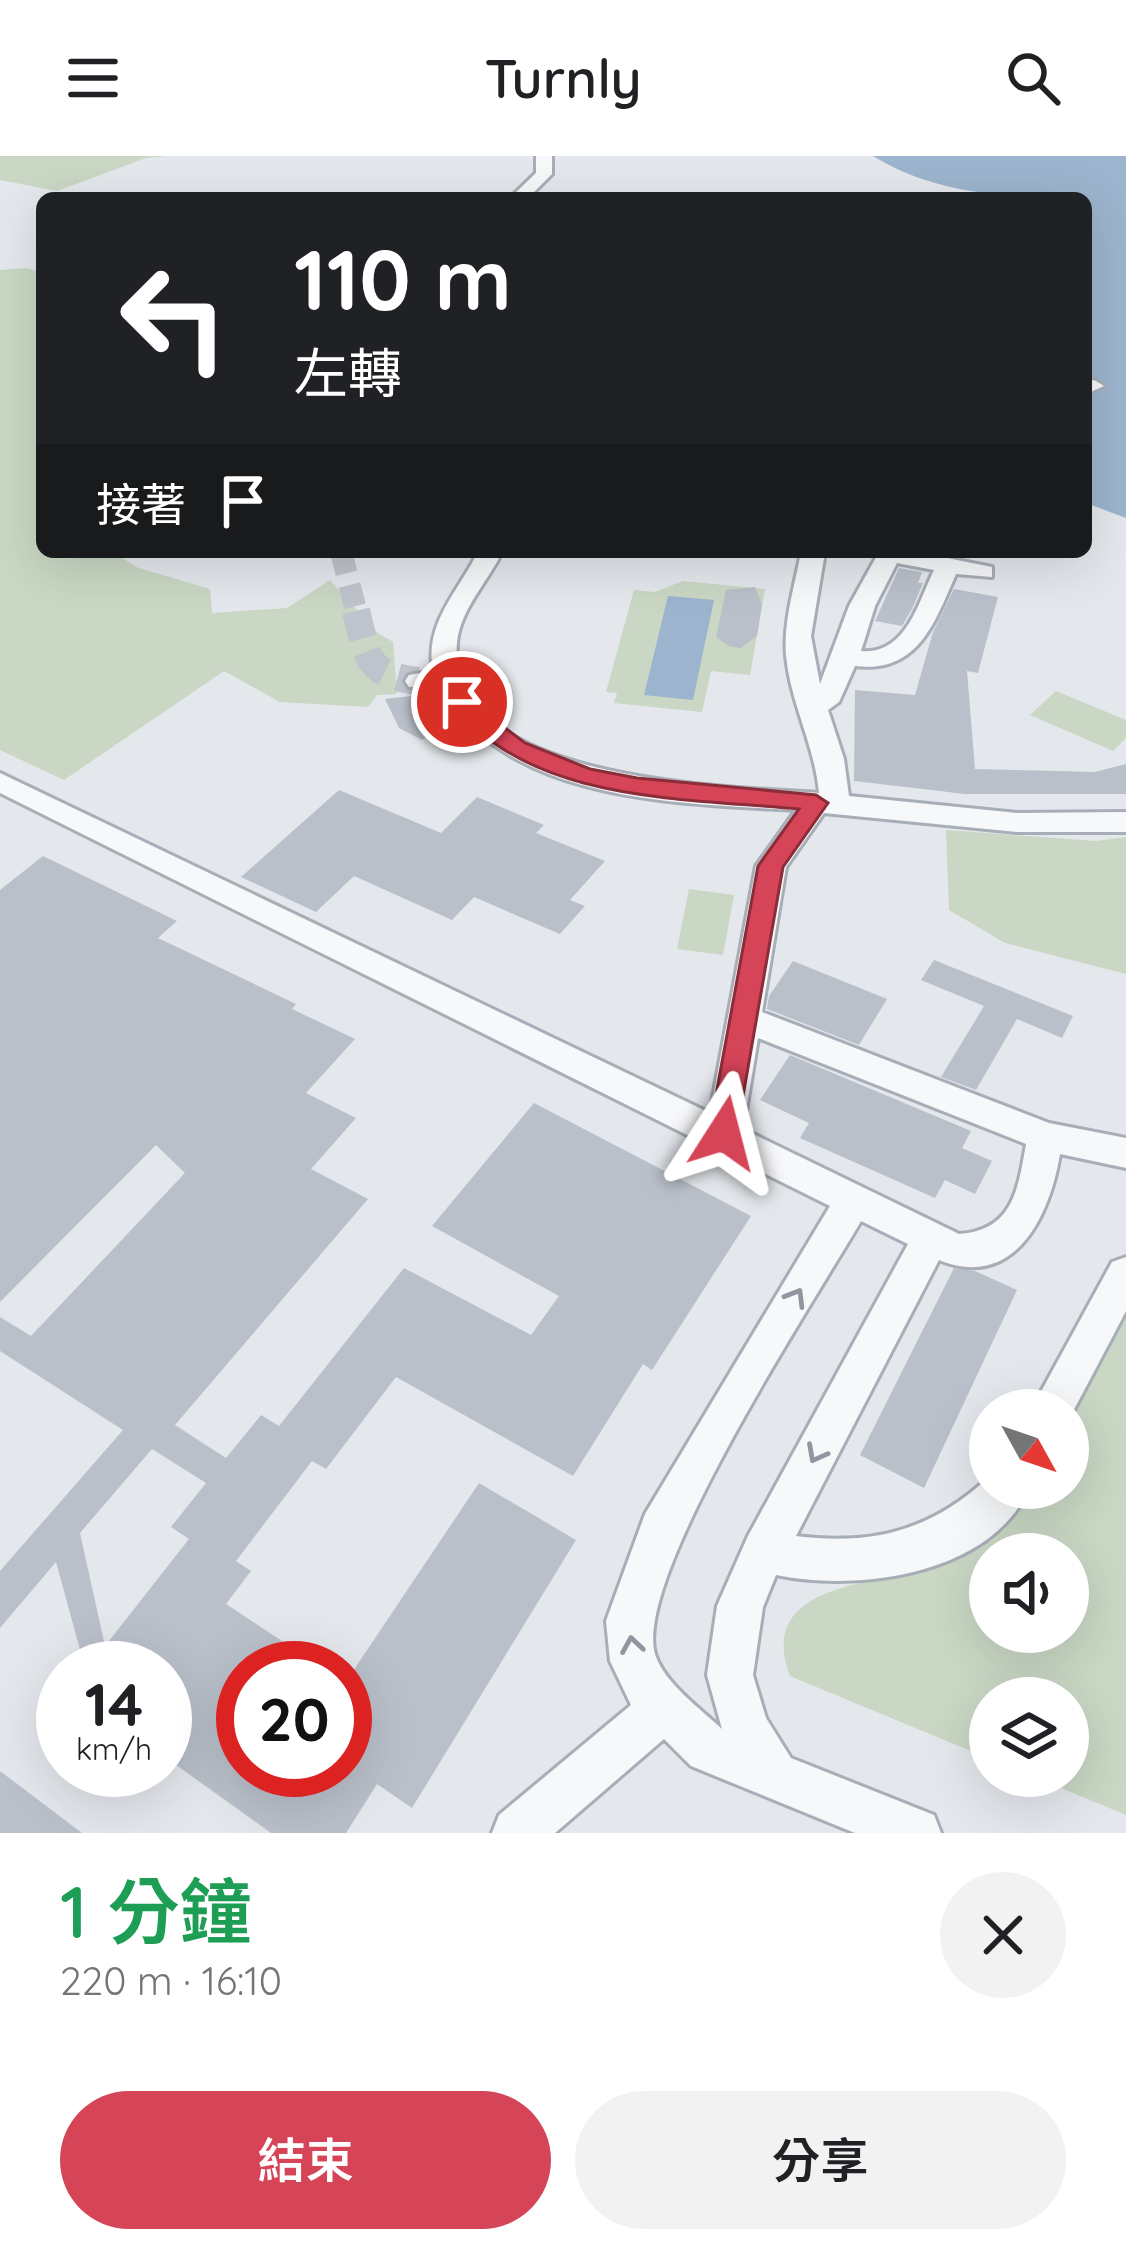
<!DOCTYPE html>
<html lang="zh-TW">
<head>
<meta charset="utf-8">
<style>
	:root { --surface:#fff; --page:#f2f2f2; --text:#202124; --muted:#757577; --accent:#d64457 }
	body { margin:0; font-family:Quicksand,"Noto Sans TC",sans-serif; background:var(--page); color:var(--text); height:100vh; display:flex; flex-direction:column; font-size:45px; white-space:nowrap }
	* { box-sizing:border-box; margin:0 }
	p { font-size:39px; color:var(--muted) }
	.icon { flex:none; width:66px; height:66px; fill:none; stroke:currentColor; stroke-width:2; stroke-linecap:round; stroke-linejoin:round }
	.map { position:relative; height:1677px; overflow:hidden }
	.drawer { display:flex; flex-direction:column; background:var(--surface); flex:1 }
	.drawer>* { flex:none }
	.top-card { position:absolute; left:36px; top:36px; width:1056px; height:366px; border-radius:18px; box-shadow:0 12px 48px #0002; background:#202124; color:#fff; overflow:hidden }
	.needle { width:78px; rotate:130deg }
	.buttons { position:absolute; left:969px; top:1233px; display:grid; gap:24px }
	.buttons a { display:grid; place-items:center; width:120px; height:120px; border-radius:50%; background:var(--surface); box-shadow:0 12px 48px #0002; font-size:60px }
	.speed { position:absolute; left:36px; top:1485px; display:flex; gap:24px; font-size:60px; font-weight:700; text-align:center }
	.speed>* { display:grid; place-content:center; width:156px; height:156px; border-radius:50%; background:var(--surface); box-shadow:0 12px 48px #0002; line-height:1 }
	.speed small { font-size:30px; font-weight:400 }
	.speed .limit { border:18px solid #d22; background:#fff; color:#111 }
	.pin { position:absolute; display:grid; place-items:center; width:102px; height:102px; color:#fff; margin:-51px; border:6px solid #fff; border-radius:50%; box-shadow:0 3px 12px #0007 }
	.me { position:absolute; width:132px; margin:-66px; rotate:9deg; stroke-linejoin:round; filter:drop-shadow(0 0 9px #0008) }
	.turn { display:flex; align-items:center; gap:42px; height:252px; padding:0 60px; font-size:54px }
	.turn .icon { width:156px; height:156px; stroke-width:2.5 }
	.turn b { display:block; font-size:84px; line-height:102px }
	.then { display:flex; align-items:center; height:114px; padding:0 60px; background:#0003; gap:24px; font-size:45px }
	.round { display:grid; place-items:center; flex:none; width:126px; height:126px; border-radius:63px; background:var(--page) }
	.overview { display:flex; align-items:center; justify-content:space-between; height:204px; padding:0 60px }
	h1 { font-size:72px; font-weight:600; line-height:90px; color:#1e9e55 }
	.primary-button { display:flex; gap:24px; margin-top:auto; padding:24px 60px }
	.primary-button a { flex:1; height:138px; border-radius:72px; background:var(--accent); color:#fff; font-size:48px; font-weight:600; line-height:138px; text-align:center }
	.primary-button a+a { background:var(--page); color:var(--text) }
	header { display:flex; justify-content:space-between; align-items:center; height:156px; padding:0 60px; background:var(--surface); font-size:54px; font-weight:600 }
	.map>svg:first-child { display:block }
</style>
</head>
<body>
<header><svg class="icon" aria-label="menu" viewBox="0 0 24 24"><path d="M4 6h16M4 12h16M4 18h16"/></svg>Turnly<svg class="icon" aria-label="search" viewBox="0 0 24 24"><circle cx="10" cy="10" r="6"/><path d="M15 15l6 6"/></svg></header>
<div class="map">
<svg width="1126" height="1677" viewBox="0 0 1126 1677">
	<rect width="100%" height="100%" fill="#e4e7ec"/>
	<path fill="#c9d7c4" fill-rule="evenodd" d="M0,0h167l-21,2 -89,33 -57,-11z
		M26,112l16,4v280h84l-2,7 12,8 74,22 2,24 75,-5 43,-28 48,53 15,9 4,52 -20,1 -9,12 -88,-5 -56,-31 -160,109 -64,-30v-480z
		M683,425l82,8 -15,86 -39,-4 -9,41 -88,-9 3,-10 -11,-1 28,-102 21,2z
		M1056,535l70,29v18l-13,13 -83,-36z
		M946,674l150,11 30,-4v137l-121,-31 -56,-33z
		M689,733l45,6 -11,60 -46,-6z
		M1126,1140v519l-94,-39h36v-78h-78v61l-200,-83c-36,-96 92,-90 149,-113 35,-14 71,-43 92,-75h37v-73zM990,1398h78v78h-78z"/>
	<path fill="#9db4ce" d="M873,0h253v362l-40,-15v-111l17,-5 -17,-2v-187c-73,0 -148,-2 -213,-42z
		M668,440l46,4 -21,100 -49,-5z"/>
	<path fill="#bac0ca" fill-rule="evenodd" d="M899,412l23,4 -4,11h5l-11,26 -10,17 -27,-5z
		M755,431l7,18 -5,31 -16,12 -13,-2 -12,-9 10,-47z
		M954,433l44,8 -20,76 -11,-2 8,98 120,3 31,-8v30h-161l-111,-13 1,-91 60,5 18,-63z
		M420,539l21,35 -19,10 -23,-12 -14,-29z
		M339,634l102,43 36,-36 67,28 -8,8 69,28 -35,39 15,6 -25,28 -86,-37 -22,23 -98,-44 -38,36 -75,-35z
		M43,700l134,65 -19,17 138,66 -4,5 63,30 -49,54 50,25 -45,51 57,30 -193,226 51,33 35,-43 18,11 125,-158 127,67 28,-39 -127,-70 102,-123 217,113 -99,154 -9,-6 -70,112 -177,-99 -70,92 -14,-8 -76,100 15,10 -25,33 97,64h-80v102h102v-87l134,-200 97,57 -164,268 -35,-24 -31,49h-75l-106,-76v-89h-80l-29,-106 -56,66v-57l123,-141 -123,-79v-34l31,19 154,-163 -29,-28 -156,157v-412zM152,1293l54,34 -35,44 18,12 -84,107 -25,-113z
		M934,804l139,56 -11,22 -45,-19 -41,71 -35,-13 43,-71 -63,-26z
		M793,805l94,38 -28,46 -92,-36 2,-13z
		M790,899l181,76 -9,17 30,13 -17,33 -30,-14 -10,18 -135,-60 9,-15 -49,-23z
		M954,1112l21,3 42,19 -93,198 -64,-33z
		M0,1615l82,62h-82z"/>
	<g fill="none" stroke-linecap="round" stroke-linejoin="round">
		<path stroke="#bfc3cb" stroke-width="22" stroke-dasharray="22 12" stroke-linecap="butt" d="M341,396l16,62"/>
		<path stroke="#bfc3cb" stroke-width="28" stroke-dasharray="28 14" stroke-linecap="butt" d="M356,455c12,47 9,63 62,70"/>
		<g stroke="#a8aeb7" stroke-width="6">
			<path id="minor" d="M536,0h16v18l-24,24h-18l26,-25z
				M1094,224l10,6 -18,8v-12z
				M478,396h24c-14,30 -42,57 -45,91 -13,140 274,144 362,150 -4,-47 -29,-91 -33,-138 -3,-33 9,-70 15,-103h24l-14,84 9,48 29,-78 30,-54h38l75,15v10l-36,-3c-21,48 -38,100 -101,92l-16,36 -11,8 16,49 5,37 168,17 109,-1v20h-109l-193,-19 -38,54 -24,145 287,111 77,15v30l-66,-14c-10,61 -45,137 -121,106l-143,276c77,10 137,-6 194,-60v12h39c-37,87 -172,104 -253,87l-13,32 -10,68 13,43 25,40 143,57 7,18h-86l-164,-67 -27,-27 -109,94h-63l7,-18 132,-110 -21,-44 -4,-40 39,-107 185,-308 -830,-413v-20l710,340 46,-247 40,-56c-121,-7 -287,-7 -358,-124l-29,1 -4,-6 4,-6 24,-4c-9,-48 25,-79 45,-119zM897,407l37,7c-16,33 -28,85 -73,81l14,-45zM758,882l268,106c-8,46 -13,86 -67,90l-216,-105zM861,1065l47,23 -160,292 -31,70 -10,69 15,54c-21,-20 -58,-46 -67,-75 -22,-77 160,-354 206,-433z
				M1126,1101v54l-58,110v-11h-37l81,-148z"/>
		</g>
		<use href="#minor" fill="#f7f8fa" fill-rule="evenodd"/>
	</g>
	<defs><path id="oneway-chevron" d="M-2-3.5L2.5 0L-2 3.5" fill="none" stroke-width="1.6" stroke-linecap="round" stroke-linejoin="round" transform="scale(3)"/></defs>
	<g stroke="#9096a0">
		<use href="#oneway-chevron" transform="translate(796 1141) rotate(-59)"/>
		<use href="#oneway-chevron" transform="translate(816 1298) rotate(118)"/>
		<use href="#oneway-chevron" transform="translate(632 1489) rotate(-99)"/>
	</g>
	<path fill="#d64457" stroke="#8b2c39" stroke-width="3" d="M462,539l63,48 65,26 47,9 179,17 12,8 -45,64 -48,275h-21l-5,-9 49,-267 41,-57c-115,-11 -271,-6 -348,-107z"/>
</svg>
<div class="buttons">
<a><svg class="needle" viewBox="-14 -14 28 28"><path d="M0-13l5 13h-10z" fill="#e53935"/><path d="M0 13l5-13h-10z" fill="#757577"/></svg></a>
<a><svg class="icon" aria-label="sound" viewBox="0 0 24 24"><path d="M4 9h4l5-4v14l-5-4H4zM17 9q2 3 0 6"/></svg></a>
<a><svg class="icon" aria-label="layers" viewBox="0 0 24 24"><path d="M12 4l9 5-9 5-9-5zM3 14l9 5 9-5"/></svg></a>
</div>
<div class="speed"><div>14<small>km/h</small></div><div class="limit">20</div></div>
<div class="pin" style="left:462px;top:546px;background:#d93025"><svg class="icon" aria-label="arrive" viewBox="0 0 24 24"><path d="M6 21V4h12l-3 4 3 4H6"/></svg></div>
<svg class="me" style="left:724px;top:977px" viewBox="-20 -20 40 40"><path d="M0-17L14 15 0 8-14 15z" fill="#d64457" stroke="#fff" stroke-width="4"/></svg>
<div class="top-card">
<div class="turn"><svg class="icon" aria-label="left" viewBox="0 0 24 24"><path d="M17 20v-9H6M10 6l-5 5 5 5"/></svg><div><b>110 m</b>左轉</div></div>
<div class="then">接著<svg class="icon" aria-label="arrive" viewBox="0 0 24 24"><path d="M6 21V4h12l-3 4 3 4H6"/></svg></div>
</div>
</div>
<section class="drawer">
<div class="overview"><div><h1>1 分鐘</h1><p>220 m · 16:10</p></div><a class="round"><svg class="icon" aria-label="close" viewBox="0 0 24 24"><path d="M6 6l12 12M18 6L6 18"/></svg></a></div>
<div class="primary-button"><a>結束</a><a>分享</a></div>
</section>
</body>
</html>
